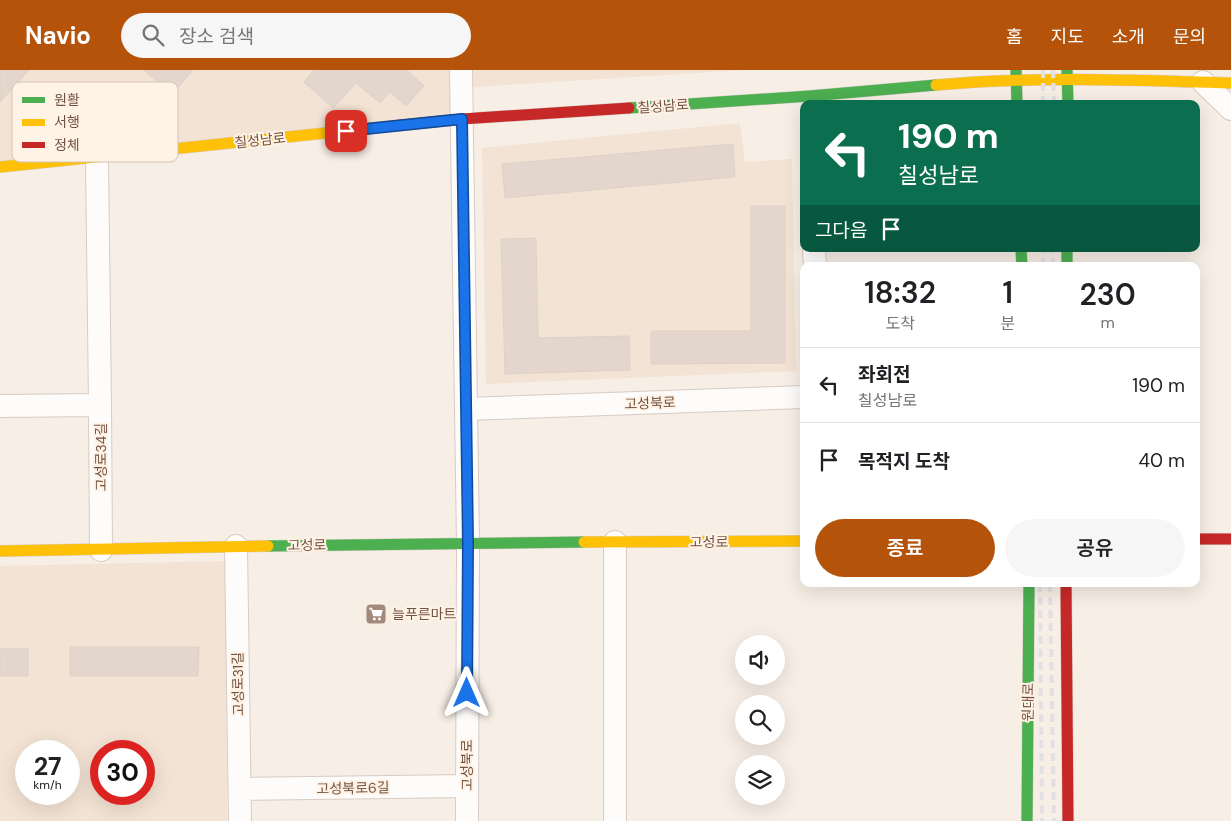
<!DOCTYPE html>
<html lang="ko">
<head>
<meta charset="utf-8">
<style>
	:root { --surface:#fff; --page:#f6f6f6; --text:#202124; --muted:#757577; --line:#e0e0e0; --accent:#b45309 }
	body { margin:0; font-family:"DM Sans","Noto Sans KR",sans-serif; background:var(--page); color:var(--text); height:100vh; display:flex; flex-direction:column; font-size:19px; white-space:nowrap }
	* { box-sizing:border-box; margin:0 }
	p { font-size:16px; color:var(--muted) }
	.icon { flex:none; width:28px; height:28px; fill:none; stroke:currentColor; stroke-width:2; stroke-linecap:round; stroke-linejoin:round }
	.map { position:relative; flex:1; overflow:hidden }
	.sheet { position:absolute; left:800px; top:192px; width:400px; height:325px; display:flex; flex-direction:column; background:var(--surface); border-radius:10px; box-shadow:0 5px 20px #0002 }
	.sheet>* { flex:none }
	.hud { position:absolute; left:800px; top:30px; width:400px; height:152px; border-radius:10px; box-shadow:0 5px 20px #0002; background:#0b6e4f; color:#fff; overflow:hidden }
	.controls { position:absolute; left:735px; top:565px; display:grid; gap:10px }
	.controls a { display:grid; place-items:center; width:50px; height:50px; border-radius:50%; background:var(--surface); box-shadow:0 5px 20px #0002; font-size:25px }
	.speed { position:absolute; left:15px; top:670px; display:flex; gap:10px; font-size:25px; font-weight:700; text-align:center }
	.speed>* { display:grid; place-content:center; width:65px; height:65px; border-radius:50%; background:var(--surface); box-shadow:0 5px 20px #0002; line-height:1 }
	.speed small { font-size:12px; font-weight:400 }
	.speed .limit { border:8px solid #d22; background:#fff; color:#111 }
	.pin { position:absolute; display:grid; place-items:center; width:42px; height:42px; color:#fff; margin:-21px; border-radius:10px; box-shadow:0 2px 8px #0006 }
	.me { position:absolute; width:55px; margin:-28px; rotate:0deg; stroke-linejoin:round; filter:drop-shadow(0 0 4px #0008) }
	.turn { display:flex; align-items:center; gap:18px; height:105px; padding:0 15px; font-size:22px }
	.turn .icon { width:65px; height:65px; stroke-width:2.5 }
	.turn b { display:block; font-size:35px; line-height:42px }
	.then { display:flex; align-items:center; height:48px; padding:0 15px; background:#0003; gap:10px; font-size:19px }
	.eta { display:flex; justify-content:space-evenly; align-items:center; height:85px; text-align:center }
	.eta b { font-size:30px; font-weight:600; line-height:35px }
	.cta { display:flex; gap:10px; margin-top:auto; padding:10px 15px }
	.cta a { flex:1; height:58px; border-radius:30px; background:var(--accent); color:#fff; font-size:20px; font-weight:600; line-height:58px; text-align:center }
	.cta a+a { background:var(--page); color:var(--text) }
	ul { padding:0; list-style:none }
	li { display:flex; align-items:center; gap:15px; height:75px; padding:0 15px; border-top:1px solid var(--line) }
	li div { flex:1 }
	li b { display:block; font-size:19px }
	li em { font-style:normal }
	header { display:flex; align-items:center; gap:30px; box-sizing:border-box; height:70px; padding:0 25px; background:var(--accent); color:#fff }
	header strong { font-size:24px }
	nav { display:flex; gap:28px; margin-inline-start:auto; font-size:18px }
	.search { width:350px; height:45px; background:var(--page); display:flex; align-items:center; gap:12px; box-sizing:border-box; padding:0 18px; border-radius:28px; color:var(--muted); font-size:19px }
	.map>svg:first-child { display:block }
</style>
</head>
<body>
<header>
<strong>Navio</strong>
<div class="search"><svg class="icon" aria-label="search" viewBox="0 0 24 24"><circle cx="10" cy="10" r="6"/><path d="M15 15l6 6"/></svg>장소 검색</div>
<nav><a>홈</a><a>지도</a><a>소개</a><a>문의</a></nav>
</header>
<div class="map">
<svg width="1231" height="751" viewBox="0 0 1231 751">
	<rect width="100%" height="100%" fill="#f7eee5"/>
	<path fill="#f3e3d4" fill-rule="evenodd" d="M0,0h461l1,49 -462,48z
		M473,0h272l-272,17z
		M740,53l5,39 47,-3 4,212 -310,13 -4,-236z
		M226,491l1,260h-227v-255zM26,681h43v43h-43zM101,681h43v43h-43z"/>
	<path fill="#e3d6cd" stroke="#e0d0c7" d="M0,0h29l-29,32z
		M144,0h49l-21,24z
		M314,0h93l17,16 -18,20 -16,-14 -10,11 -24,-20 -23,25 -29,-26z
		M733,74l2,33 -230,21 -3,-34z
		M751,136h34v157l-134,1v-33h100z
		M536,168l2,100 91,-2 1,34 -125,4 -4,-135z
		M70,577h129l-1,29h-128z
		M0,579h28v27h-28z"/>
	<g fill="none" stroke-linecap="round" stroke-linejoin="round">
		<g stroke="#d8cbc3" stroke-width="24">
			<path id="street" d="M461,0l7,473 -1,278
				M1203,12l28,27
				M97,87l3,248
				M814,179l1,17
				M0,336l100,-1 1,145
				M466,339l338,-12
				M615,472v279
				M236,476l4,275
				M240,719l227,-3"/>
		</g>
		<g stroke="#d7cbc2" stroke-width="12">
			<path id="fast" d="M1016,0l1,34
				M1067,0l1,34
				M629,38l181,-12 126,-11
				M1021,179l1,17
				M1067,179v17
				M268,476l316,-4
				M1027,751l2,-237"/>
		</g>
		<g stroke="#d7cbc2" stroke-width="12">
			<path id="slow" d="M936,15c100,-9 196,-5 295,-2
				M0,97l392,-41
				M584,472l220,-1
				M0,481l268,-5"/>
		</g>
		<g stroke="#d7cbc2" stroke-width="12">
			<path id="jam" d="M392,56l70,-7 167,-11
				M1196,469h35
				M1066,514l2,237"/>
		</g>
		<use href="#street" stroke="#fefcfb" stroke-width="22"/>
		<use href="#fast" stroke="#4caf50" stroke-width="11"/>
		<use href="#slow" stroke="#ffc107" stroke-width="11"/>
		<use href="#jam" stroke="#c62828" stroke-width="11"/>
		<path stroke="#e3e0e3" stroke-width="4" stroke-dasharray="8 5" stroke-linecap="butt" d="M1043,0v34
			M1053,0l1,34
			M1043,196v-17
			M1053,196v-17
			M1040,514l2,237
			M1050,514l4,237"/>
	</g>
	<g fill="none" stroke-linecap="round" stroke-linejoin="round">
		<g stroke="#114b97" stroke-width="12">
			<path id="route" d="M346,61l116,-12 6,424 -1,150"/>
		</g>
		<use href="#route" stroke="#1a73e8" stroke-width="9"/>
	</g>
	<defs>
		<g id="supermarket-square" transform="scale(1.125)"><rect x="-9" y="-9" width="18" height="18" rx="4" fill="#a2897c" stroke="#fff3e6"/><path d="M-6-5.5h2.5l.6 2H6L4.5 2H-2.5L-4.4-4H-6ZM-1.5 3.2a1.3 1.3 0 1 0 .1 0ZM3 3.2a1.3 1.3 0 1 0 .1 0Z" fill="#fff"/></g>
	</defs>
	<g fill-rule="evenodd">
		<use href="#supermarket-square" x="376" y="544"/>
	</g>
	<g text-anchor="middle" dominant-baseline="central" stroke-width="4" stroke-linejoin="round" paint-order="stroke">
		<g font-size="14" fill="#755344" stroke="#fff3e6">
			<text transform="translate(663 36) rotate(-4)">칠성남로</text>
			<text transform="translate(260 70) rotate(-6)">칠성남로</text>
			<text transform="translate(650 333) rotate(-2)">고성북로</text>
			<text transform="translate(101 387) rotate(-90)">고성로34길</text>
			<text x="709" y="472">고성로</text>
			<text transform="translate(307 475) rotate(-1)">고성로</text>
			<text transform="translate(238 614) rotate(-91)">고성로31길</text>
			<text transform="translate(1028 632) rotate(-89)">원대로</text>
			<text transform="translate(467 695) rotate(-90)">고성북로</text>
			<text transform="translate(353 718) rotate(-1)">고성북로6길</text>
		</g>
		<g font-size="14" fill="#755344" stroke="#fff3e6" text-anchor="start">
			<text x="392" y="544">늘푸른마트</text>
		</g>
	</g>
	<rect x="12" y="12" width="166" height="80" rx="8" fill="#fff3e6" stroke="#d6c3b5" stroke-width="1"/>
	<rect x="22" y="27" width="23" height="6" fill="#4caf50"/>
	<rect x="22" y="49" width="23" height="7" fill="#ffc107"/>
	<rect x="22" y="72" width="23" height="6" fill="#c62828"/>
	<g font-size="14" fill="#755344">
		<text x="54" y="35">원활</text>
		<text x="54" y="57">서행</text>
		<text x="54" y="80">정체</text>
	</g>
</svg>
<div class="controls">
<a><svg class="icon" aria-label="sound" viewBox="0 0 24 24"><path d="M4 9h4l5-4v14l-5-4H4zM17 9q2 3 0 6"/></svg></a>
<a><svg class="icon" aria-label="search" viewBox="0 0 24 24"><circle cx="10" cy="10" r="6"/><path d="M15 15l6 6"/></svg></a>
<a><svg class="icon" aria-label="layers" viewBox="0 0 24 24"><path d="M12 4l9 5-9 5-9-5zM3 14l9 5 9-5"/></svg></a>
</div>
<div class="speed"><div>27<small>km/h</small></div><div class="limit">30</div></div>
<div class="pin" style="left:346px;top:61px;background:#d93025"><svg class="icon" aria-label="arrive" viewBox="0 0 24 24"><path d="M6 21V4h12l-3 4 3 4H6"/></svg></div>
<svg class="me" style="left:467px;top:623px" viewBox="-20 -20 40 40"><path d="M0-17L14 15 0 8-14 15z" fill="#1a73e8" stroke="#fff" stroke-width="4"/></svg>
<div class="hud">
<div class="turn"><svg class="icon" aria-label="left" viewBox="0 0 24 24"><path d="M17 20v-9H6M10 6l-5 5 5 5"/></svg><div><b>190 m</b>칠성남로</div></div>
<div class="then">그다음<svg class="icon" aria-label="arrive" viewBox="0 0 24 24"><path d="M6 21V4h12l-3 4 3 4H6"/></svg></div>
</div>
<section class="sheet">
<div class="eta">
<div><b>18:32</b><p>도착</p></div>
<div><b>1</b><p>분</p></div>
<div><b>230</b><p>m</p></div>
</div>
<ul>
<li><svg class="icon" aria-label="left" viewBox="0 0 24 24"><path d="M17 20v-9H6M10 6l-5 5 5 5"/></svg><div><b>좌회전</b><p>칠성남로</p></div><em>190 m</em></li>
<li><svg class="icon" aria-label="arrive" viewBox="0 0 24 24"><path d="M6 21V4h12l-3 4 3 4H6"/></svg><div><b>목적지 도착</b></div><em>40 m</em></li>
</ul>
<div class="cta"><a>종료</a><a>공유</a></div>
</section>
</div>
</body>
</html>
